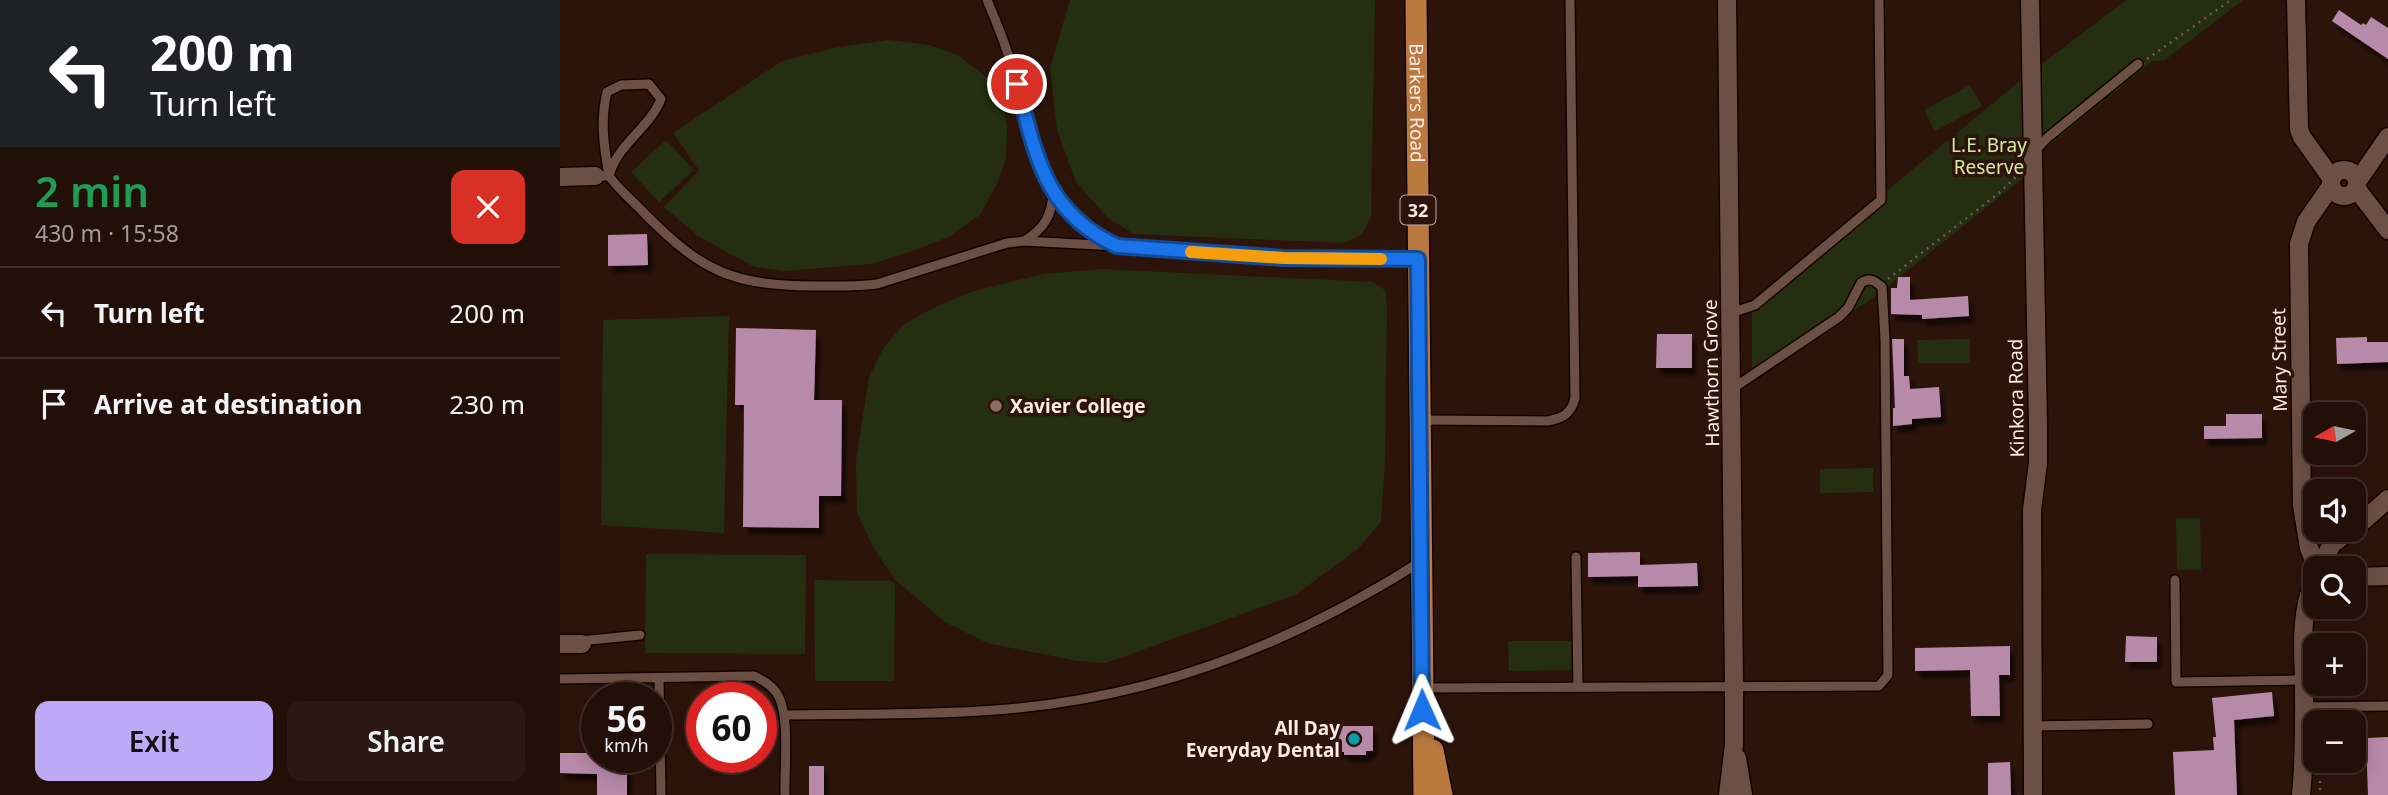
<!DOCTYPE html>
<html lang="en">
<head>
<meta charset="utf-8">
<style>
	:root { --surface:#220f08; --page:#2a1812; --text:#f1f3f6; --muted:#a29c9c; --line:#3f2f29; --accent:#bda9f5 }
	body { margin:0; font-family:"Noto Sans",sans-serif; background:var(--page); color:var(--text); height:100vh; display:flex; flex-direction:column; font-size:26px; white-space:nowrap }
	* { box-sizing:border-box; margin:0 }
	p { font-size:23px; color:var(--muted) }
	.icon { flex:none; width:38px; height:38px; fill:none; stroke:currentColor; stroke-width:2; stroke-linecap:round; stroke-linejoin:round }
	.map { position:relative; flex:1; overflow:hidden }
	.panel { display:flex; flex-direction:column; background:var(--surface); width:560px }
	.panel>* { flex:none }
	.hud { background:#202124; color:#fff; overflow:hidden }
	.needle { width:46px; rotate:261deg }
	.fabs { position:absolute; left:1743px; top:402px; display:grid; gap:14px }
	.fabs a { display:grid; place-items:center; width:63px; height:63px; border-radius:14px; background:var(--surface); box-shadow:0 4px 18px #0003,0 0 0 2px var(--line); font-size:35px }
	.speed { position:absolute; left:21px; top:682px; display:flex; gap:14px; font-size:35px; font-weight:700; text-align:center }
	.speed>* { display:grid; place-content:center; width:91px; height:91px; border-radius:50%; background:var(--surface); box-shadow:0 4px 18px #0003,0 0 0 2px var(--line); line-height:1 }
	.speed small { font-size:18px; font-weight:400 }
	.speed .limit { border:10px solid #d22; background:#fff; color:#111 }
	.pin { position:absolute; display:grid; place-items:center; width:60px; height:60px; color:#fff; margin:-30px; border:4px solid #fff; border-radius:50%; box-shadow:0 2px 7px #0007 }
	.me { position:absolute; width:77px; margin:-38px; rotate:359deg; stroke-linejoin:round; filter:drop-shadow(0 0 5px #0008) }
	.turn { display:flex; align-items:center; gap:24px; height:147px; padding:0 35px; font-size:32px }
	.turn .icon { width:91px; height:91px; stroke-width:2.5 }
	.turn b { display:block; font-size:49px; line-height:60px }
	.round { display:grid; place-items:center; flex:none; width:74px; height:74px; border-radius:14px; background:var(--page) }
	.summary { display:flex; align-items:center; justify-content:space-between; height:119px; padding:0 35px }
	h1 { font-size:42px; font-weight:600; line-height:52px; color:#1e9e55 }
	.action { display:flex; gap:14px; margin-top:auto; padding:14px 35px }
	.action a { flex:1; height:80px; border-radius:14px; background:var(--accent); color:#111; font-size:28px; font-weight:600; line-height:80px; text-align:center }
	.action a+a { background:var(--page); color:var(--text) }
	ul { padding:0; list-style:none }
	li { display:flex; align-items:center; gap:21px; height:91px; padding:0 35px; border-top:2px solid var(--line) }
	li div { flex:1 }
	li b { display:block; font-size:26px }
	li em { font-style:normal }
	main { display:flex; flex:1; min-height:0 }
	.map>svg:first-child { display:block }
</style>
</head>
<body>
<main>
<section class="panel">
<div class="hud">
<div class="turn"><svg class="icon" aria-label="left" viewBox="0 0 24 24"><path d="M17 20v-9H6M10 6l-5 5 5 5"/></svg><div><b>200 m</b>Turn left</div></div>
</div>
<div class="summary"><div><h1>2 min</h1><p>430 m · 15:58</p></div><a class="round" style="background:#d93025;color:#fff"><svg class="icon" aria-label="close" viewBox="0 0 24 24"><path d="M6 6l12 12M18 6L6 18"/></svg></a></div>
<ul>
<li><svg class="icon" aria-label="left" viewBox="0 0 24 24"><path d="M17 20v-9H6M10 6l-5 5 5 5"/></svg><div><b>Turn left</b></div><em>200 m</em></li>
<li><svg class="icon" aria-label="arrive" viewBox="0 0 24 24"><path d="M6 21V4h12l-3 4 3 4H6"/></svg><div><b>Arrive at destination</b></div><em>230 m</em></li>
</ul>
<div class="action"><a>Exit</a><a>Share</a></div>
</section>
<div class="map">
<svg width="1828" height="795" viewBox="0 0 1828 795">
	<defs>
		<filter id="shadow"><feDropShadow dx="4.5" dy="7" stdDeviation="2" flood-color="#0009"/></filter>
	</defs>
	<rect width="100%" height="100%" fill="#2d140b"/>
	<path fill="#252e11" d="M510,0h305l-4,217 -9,18 -19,8 -209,-9 -26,-16 -32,-36 -19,-52 -7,-62z
		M1566,0h117l-78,60 -12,1 -110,89 -21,29 -144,115 -126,86v-78l269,-222z
		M329,40l40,5 29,10 27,21 18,23 4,27 -1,32 -9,26 -17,31 -32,22 -32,13 -45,14 -86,7 -30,-4 -29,-15 -29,-17 -33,-28 35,-37 -26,-37 109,-72 57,-14z
		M1410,85l12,21 -47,25 -11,-21z
		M106,140l28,30 -35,32 -28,-30z
		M541,269l272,13 12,8 2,15 -2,154 -4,63 -23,27 -63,46 -189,68 -28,-2 -91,-18 -42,-21 -50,-42 -22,-33 -16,-34 -1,-52 13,-84 15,-30 20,-23 33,-18 37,-15 69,-17z
		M169,316l-5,217 -123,-8 2,-205z
		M1410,339v24h-52l-1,-23z
		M1313,468v24l-53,1v-24z
		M1616,518h24l1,52h-24z
		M86,554l160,1 -1,99 -160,-1z
		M254,580l77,1 4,3 -1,97h-79z
		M948,641h63v29l-62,1z"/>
	<path fill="#b88aaa" filter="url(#shadow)" d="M1779,10l22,15 2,-2 3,2 5,-8 17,11v31l-56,-38z
		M87,234l1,31 -40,1v-31z
		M1338,277h12v23l58,-4 1,20 -47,3v-4l-31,-1v-26h6z
		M176,328l80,2 -2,70h28l-1,96h-22v32l-76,-1 1,-122h-9z
		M1097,334h35v34h-36z
		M1807,337v5h21v20l-51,2 -1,-26z
		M1332,339h12v37h5l1,13 29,-2 2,30 -29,2v5l-19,2v-18h2z
		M1666,414h36v24l-58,1v-13h22z
		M1080,552v13l57,-2 1,23 -60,1v-11l-50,1v-24z
		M1566,636l31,1v25h-32z
		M1450,646v29h-11l1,41h-29l-1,-46 -55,1v-23z
		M1712,692l2,24 -40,4 3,75h-62l-2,-43 41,-2 -1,-13h3l-4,-39z
		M775,726h38v25h-7v4h-22v-3h-8z
		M1828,737v58h-20l-2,-57z
		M0,753h37v5h30v37h-30v-21l-37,-1z
		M1450,762l1,33h-23v-32z
		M249,766h15v29h-15z"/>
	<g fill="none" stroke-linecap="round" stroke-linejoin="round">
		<g stroke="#140200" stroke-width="12">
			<path id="service" d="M427,0c10,23 19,46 26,70 12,41 19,82 40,121 13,24 35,46 62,55 18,6 54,4 74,6 77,5 152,7 229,7
				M1474,152l13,-14 91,-74
				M35,176h14c-5,-29 -9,-55 -2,-84l14,-7 28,-1 12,15c-11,29 -44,45 -52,77 10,14 25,26 37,39 57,57 86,70 167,71 21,0 42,1 64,-2l130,-41 17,-2 93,5
				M464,241c20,-12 28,-25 29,-49
				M1171,313l24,-8 126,-105 -2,-200
				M860,420l128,1c15,-3 23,-7 27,-23l-5,-398
				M1016,557l2,130
				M1615,580l1,102 128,-2
				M21,643l-1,-2 60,-6
				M99,678l2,117
				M0,679l194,-3c8,4 16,8 22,16 15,21 8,76 9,103
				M863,688l456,-2 9,-11 -3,-335 -3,-53c-7,-6 -12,-10 -21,-4l-13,25 -9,9 -107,72
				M1744,707l84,-1
				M224,715c75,-1 150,0 224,-6 117,-10 230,-46 333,-101 27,-15 54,-29 78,-46
				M1472,726l116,-2"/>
		</g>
		<g stroke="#140200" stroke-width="21">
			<path id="minor" d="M1167,0l7,687v58l-6,50
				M1470,0l8,425v38l-6,47 1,285
				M1736,0l3,129 3,8 30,42
				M1771 183a13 13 0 1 1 26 0a13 13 0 1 1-26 0Z
				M0,177l35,-1
				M1797,182l31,-45
				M1796,188l32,42
				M1794,529l34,-30
				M1759,569l13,-25 19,-14
				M1763,569l-10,-11 -4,-10 -7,-43 -3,-261 7,-22 25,-36
				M1794,577l34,-1
				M0,644h22
				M1177,758l6,37
				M1741,795c4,-38 3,-76 3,-114 -1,-34 -4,-70 11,-102"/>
		</g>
		<g stroke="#140200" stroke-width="24">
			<g id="primary">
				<path id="s1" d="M856,0l8,795"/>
				<path d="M873,750l9,45"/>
			</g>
		</g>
		<path stroke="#725b53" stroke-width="2.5" stroke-dasharray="2 5" stroke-linecap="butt" d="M1587,59l84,-59
			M1328,279l111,-86 18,-17
			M1760,781v14"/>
		<use href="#service" stroke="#6d5045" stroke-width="9"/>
		<use href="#minor" stroke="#6d5045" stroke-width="18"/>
		<use href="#primary" stroke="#ba793e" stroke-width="21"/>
	</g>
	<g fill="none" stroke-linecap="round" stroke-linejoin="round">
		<g stroke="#114b97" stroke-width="18">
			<path id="route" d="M457,84c19,71 27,128 100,162l167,12 134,1 4,451"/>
		</g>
		<use href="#route" stroke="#1a73e8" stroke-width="12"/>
		<path stroke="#f59e0b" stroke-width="12" d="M631,252l93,6 97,1"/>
	</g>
	<circle fill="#8d6e63" stroke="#2d140b" stroke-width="2.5" cx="436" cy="406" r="7"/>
	<circle fill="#0f9aa8" stroke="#2d140b" stroke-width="2.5" cx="794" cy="739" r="7"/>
	<g text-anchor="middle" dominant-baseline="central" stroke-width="7" stroke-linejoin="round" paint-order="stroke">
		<rect fill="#2d140b" stroke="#bfaaa4" stroke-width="2" x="840.5" y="195.5" width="35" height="29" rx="5"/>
		<g font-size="18" font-weight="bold" fill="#feebe5">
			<text x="858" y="210">32</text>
		</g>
		<g font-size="19" fill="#feebe5" stroke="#2d140b">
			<text stroke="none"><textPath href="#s1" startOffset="103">Barkers Road</textPath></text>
			<text transform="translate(1719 360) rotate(-91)">Mary Street</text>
			<text transform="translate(1151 373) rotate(-91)">Hawthorn Grove</text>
			<text transform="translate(1456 398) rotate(-91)">Kinkora Road</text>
		</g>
		<g font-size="19" fill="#d3eca1" stroke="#2d140b">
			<text x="1429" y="145">L.E. Bray<tspan x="1429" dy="22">Reserve</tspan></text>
		</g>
		<g font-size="19" font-weight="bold" fill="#feebe5" stroke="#2d140b" text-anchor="start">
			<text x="450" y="406">Xavier College</text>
			<text x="780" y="728" text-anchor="end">All Day<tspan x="780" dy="22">Everyday Dental</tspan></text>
		</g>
	</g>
</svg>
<div class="fabs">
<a><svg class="needle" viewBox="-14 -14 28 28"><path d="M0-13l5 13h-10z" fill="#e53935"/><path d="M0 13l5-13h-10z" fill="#a29c9c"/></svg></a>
<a><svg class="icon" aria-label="sound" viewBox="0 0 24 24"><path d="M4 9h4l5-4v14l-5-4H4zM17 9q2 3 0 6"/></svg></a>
<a><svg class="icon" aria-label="search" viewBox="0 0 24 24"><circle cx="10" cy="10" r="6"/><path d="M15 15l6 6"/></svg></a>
<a>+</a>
<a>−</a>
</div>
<div class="speed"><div>56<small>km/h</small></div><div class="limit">60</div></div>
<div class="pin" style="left:457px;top:84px;background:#d93025"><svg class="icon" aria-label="arrive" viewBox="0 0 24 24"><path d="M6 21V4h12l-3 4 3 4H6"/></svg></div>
<svg class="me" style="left:862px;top:710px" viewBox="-20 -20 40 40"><path d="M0-17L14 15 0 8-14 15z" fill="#1a73e8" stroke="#fff" stroke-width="4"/></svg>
</div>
</main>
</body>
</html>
